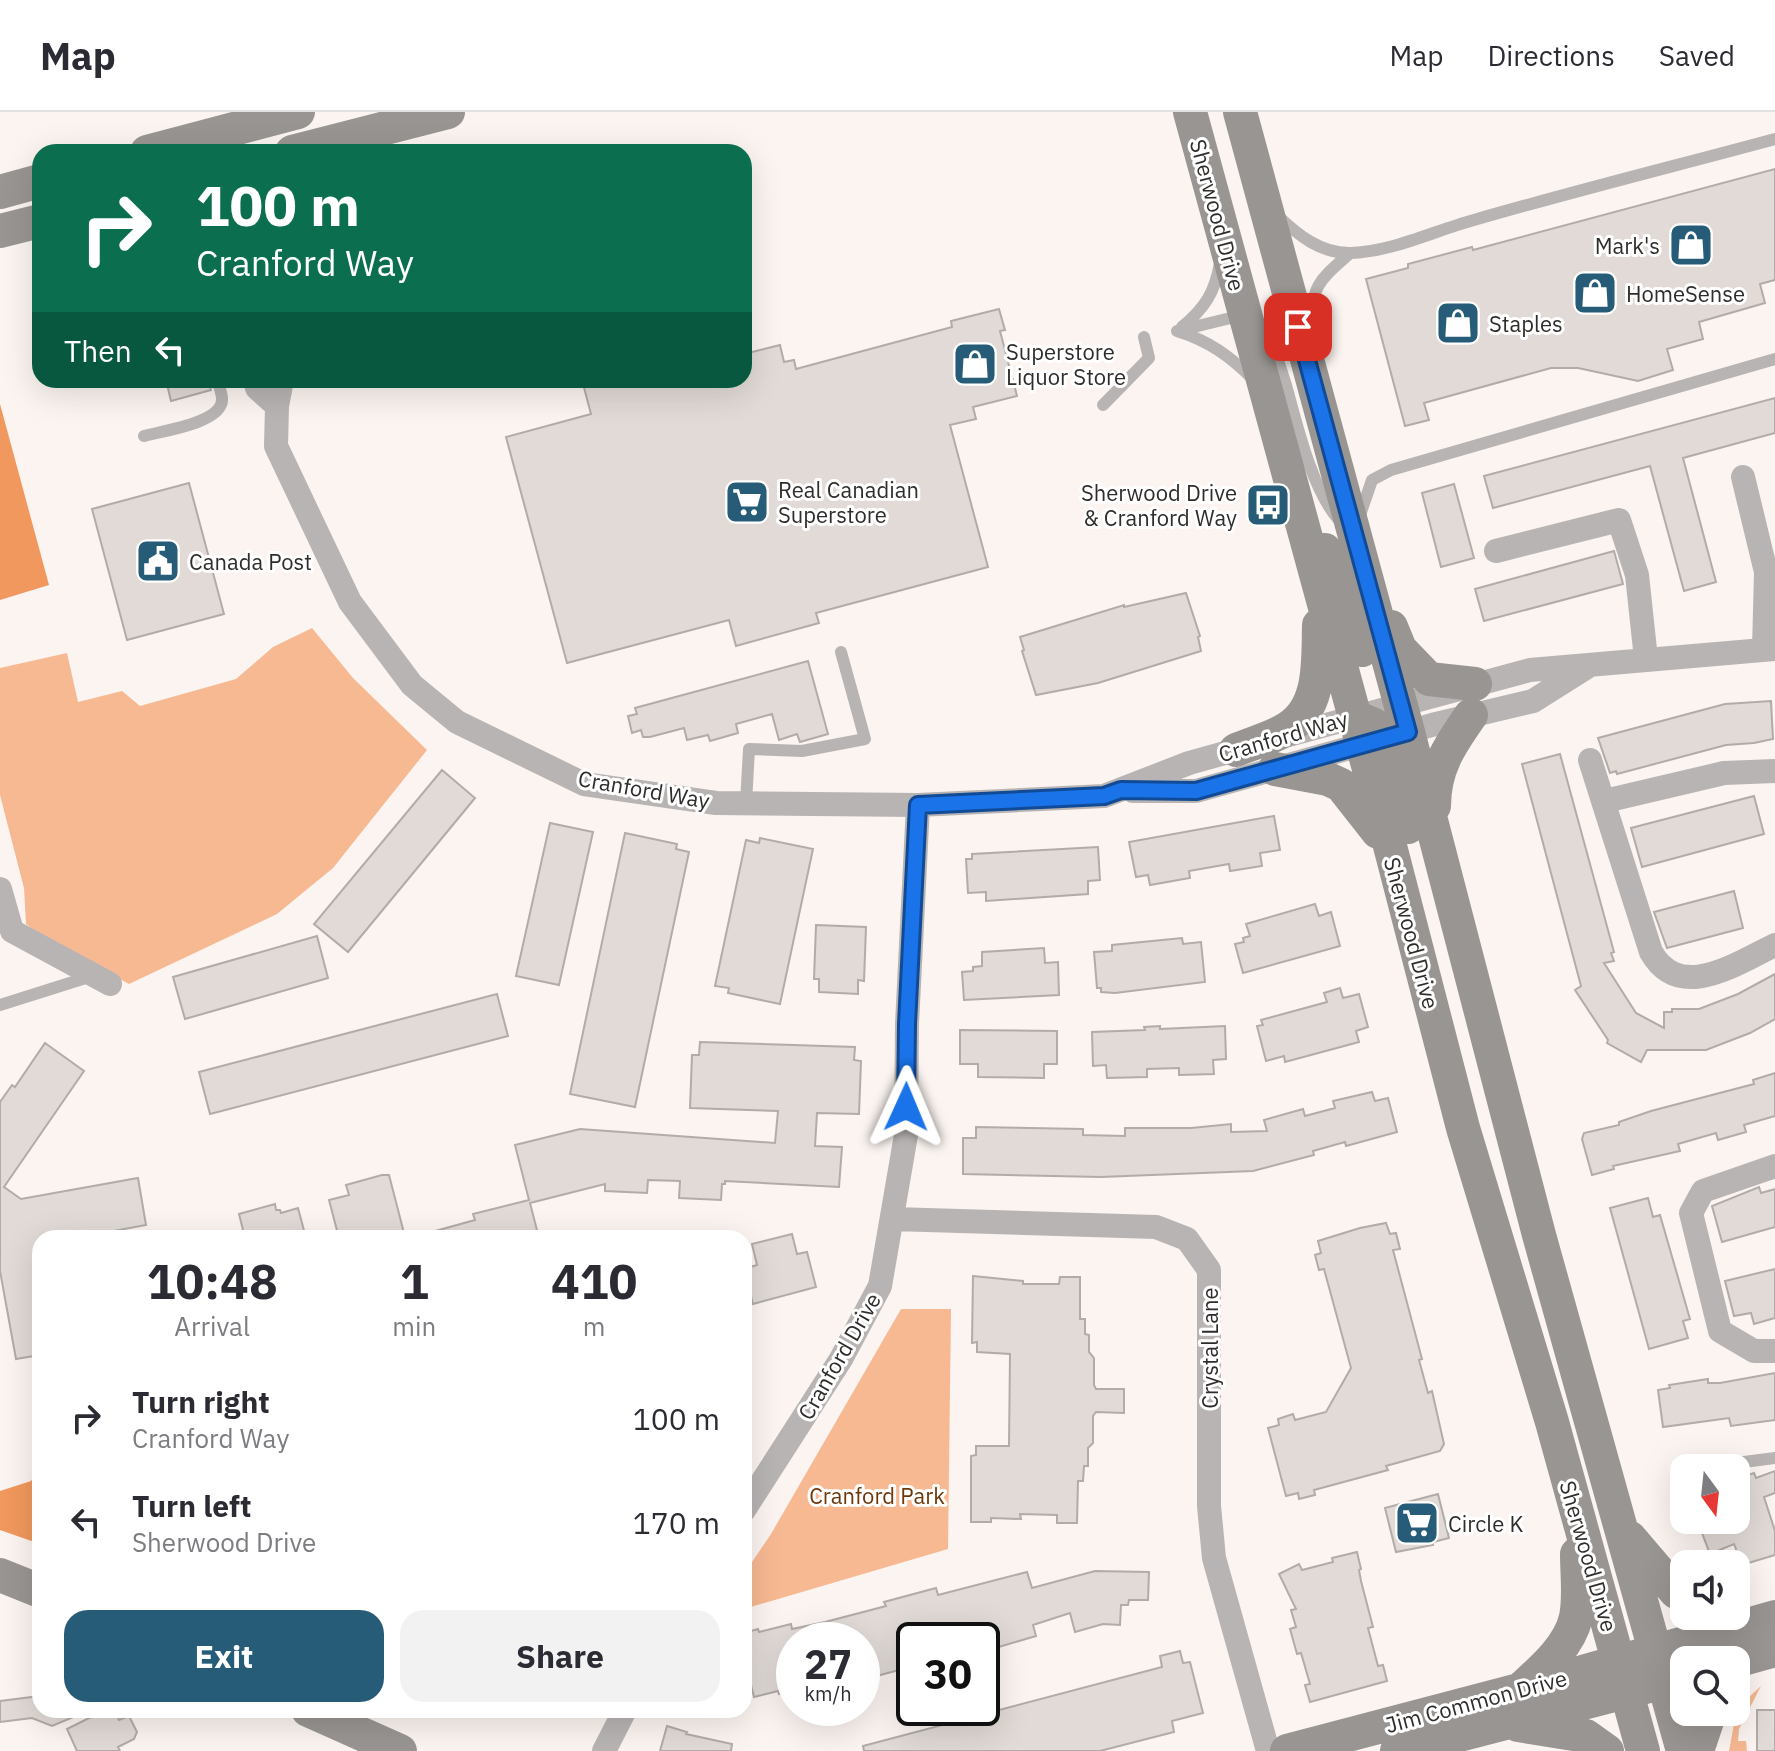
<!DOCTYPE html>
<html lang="en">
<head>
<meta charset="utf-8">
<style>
	:root { --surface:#fff; --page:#f2f2f3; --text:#2b2b33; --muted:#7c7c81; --line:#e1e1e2; --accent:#265c77 }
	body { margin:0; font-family:"IBM Plex Sans",sans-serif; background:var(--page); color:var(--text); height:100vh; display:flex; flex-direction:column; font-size:30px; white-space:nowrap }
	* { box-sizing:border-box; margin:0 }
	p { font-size:26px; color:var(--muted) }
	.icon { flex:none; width:44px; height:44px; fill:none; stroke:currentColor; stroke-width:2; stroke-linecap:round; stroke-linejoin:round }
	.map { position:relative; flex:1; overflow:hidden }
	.sheet { position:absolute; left:32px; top:1118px; width:720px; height:488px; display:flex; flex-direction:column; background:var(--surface); border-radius:24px; box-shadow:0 8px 32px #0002 }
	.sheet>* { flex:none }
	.banner { position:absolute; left:32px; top:32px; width:720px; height:244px; border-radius:24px; box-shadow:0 8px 32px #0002; background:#0b6e4f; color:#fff; overflow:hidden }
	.needle { width:52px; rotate:165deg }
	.controls { position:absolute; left:1670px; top:1342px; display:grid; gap:16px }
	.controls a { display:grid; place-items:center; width:80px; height:80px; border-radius:16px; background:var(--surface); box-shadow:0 8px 32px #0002; font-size:40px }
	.speed { position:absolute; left:776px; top:1510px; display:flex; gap:16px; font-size:40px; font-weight:700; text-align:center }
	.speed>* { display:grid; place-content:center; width:104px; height:104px; border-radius:50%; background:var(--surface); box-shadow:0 8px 32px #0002; line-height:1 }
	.speed small { font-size:20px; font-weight:400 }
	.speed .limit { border:4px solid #111; border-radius:12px; background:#fff; color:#111 }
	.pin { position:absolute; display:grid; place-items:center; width:68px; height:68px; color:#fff; margin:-34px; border-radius:16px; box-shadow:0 4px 12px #0006 }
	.me { position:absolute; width:88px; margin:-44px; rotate:1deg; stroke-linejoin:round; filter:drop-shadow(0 0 6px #0008) }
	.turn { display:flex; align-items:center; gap:28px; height:168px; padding:0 32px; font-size:36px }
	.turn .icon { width:104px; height:104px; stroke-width:2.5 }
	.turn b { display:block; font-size:56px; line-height:68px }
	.then { display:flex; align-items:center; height:76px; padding:0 32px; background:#0003; gap:16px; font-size:30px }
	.eta { display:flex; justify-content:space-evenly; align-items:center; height:136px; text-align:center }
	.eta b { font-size:48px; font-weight:700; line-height:56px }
	.button { display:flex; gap:16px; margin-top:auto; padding:16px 32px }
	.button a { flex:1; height:92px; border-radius:24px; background:var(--accent); color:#fff; font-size:32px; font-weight:700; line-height:92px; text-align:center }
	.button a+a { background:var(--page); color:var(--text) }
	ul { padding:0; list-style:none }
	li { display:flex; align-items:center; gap:24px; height:104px; padding:0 32px }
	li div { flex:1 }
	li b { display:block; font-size:30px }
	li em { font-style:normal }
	header { display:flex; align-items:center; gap:48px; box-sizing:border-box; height:112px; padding:0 40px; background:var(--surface); border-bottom:2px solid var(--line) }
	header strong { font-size:38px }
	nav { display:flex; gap:44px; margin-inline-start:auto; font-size:28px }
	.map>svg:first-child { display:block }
</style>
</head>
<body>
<header>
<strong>Map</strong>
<nav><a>Map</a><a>Directions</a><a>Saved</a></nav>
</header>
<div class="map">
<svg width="1775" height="1639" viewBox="0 0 1775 1639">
	<rect width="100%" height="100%" fill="#fbf4f0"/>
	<path fill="#f7b992" d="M312,516l41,50 74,72 -94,118 -56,46 -148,70 -81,-43 -22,-17 -2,-36 -24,-93v-127l67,-15 11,49 44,-11 18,15 96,-27 37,-32z
		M901,1197h50l-3,240 -204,60v-35l27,-40z
		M1761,1574l-22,43 -1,12h8l1,10h-18l8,-43z"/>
	<path fill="#f0985d" d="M0,292l49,181 -49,15z
		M40,1353v79l-40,-14v-39l31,-10z"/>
	<path fill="#e1dad6" stroke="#b2aca8" stroke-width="2" d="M1775,57v111l-15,4 5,19 -66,19 4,17 -36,10 6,21 -35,11 -60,-13h-27l-127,35 5,17 -24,6 -39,-147 42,-11v-4l64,-17 1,3z
		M999,197l6,21 -5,1 17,65 -44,11 3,12 -26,6 38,142 -172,46 3,10 -83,23 -7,-26 -162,43 -61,-226 85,-23 -9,-34h162v-26l36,-9 4,17 10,-2 2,9 156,-42 -1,-6z
		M166,268h42l3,10 -40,11z
		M1775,286v35l-92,25 33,124 -32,9 -34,-125 -157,42 -9,-32z
		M189,371l35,131 -97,26 -35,-131z
		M1454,372l20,74 -33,9 -19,-74z
		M1614,439l9,33 -139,37 -9,-32z
		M1186,481l14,43 -2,1 3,14 -103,32 -62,12 -14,-44 2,-1 -4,-13 104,-32v2z
		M808,549l20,73 -28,8 -3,-8 -18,6 -7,-26 -36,10 2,9 -28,8 -2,-6 -21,5 -3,-12 -34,9h-7l-2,-7 -9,3 -4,-17 9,-2 -2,-6z
		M1771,589l2,38 -19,4 -28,2 -109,29 -1,-3 -6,2 -12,-35 127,-34z
		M1560,642l54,198 -3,1 3,8 -10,2 32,50 28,15v-16h8v-3h27l39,-15 37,-20v45l-25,14 -44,17h-59l-6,12 -34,-19 1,-3 -33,-50 6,-4 -59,-222z
		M442,658l33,28 -127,154 -34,-28z
		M1754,684l10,38 -122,33 -11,-39z
		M1274,704l6,34 -20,3 2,13 -32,5 -1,-7 -40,7 1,7 -40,7 -2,-10 -12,2 -7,-35z
		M550,711l43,9 -34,153 -43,-9z
		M625,721l52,11 -1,5 13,3 -54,255 -65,-13z
		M760,726l53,11 -33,155 -52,-11 1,-5 -14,-2 31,-146 13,3z
		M1098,735l2,33 -12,1v13l-102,7v-9l-18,1 -2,-34h6v-5z
		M1734,779l9,37 -76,20 -13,-36z
		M1315,792l4,12 12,-4 9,34 -97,27 -8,-29 9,-2 -1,-4 7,-2 -4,-12z
		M816,813l50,2 -2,54 -6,-1v14l-39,-2v-13h-5z
		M317,824l11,42 -143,41 -12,-42z
		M1182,826l1,6 18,-2 4,40 -90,11 -14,-1v-4h-4l-3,-36 18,-1v-6z
		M1044,836l1,15 13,-1 1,33 -95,5 -2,-28 11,-1v-4l9,-1v-14z
		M1340,876l3,10 16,-4 9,33 -12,4 3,11 -74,20 -1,-6 -18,5 -9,-35 6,-1 -2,-5 66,-18 -3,-9z
		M497,882l11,42 -298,78 -11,-42z
		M1160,914v3l65,-3 1,33 -13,1 1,14 -35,1v-7l-32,1v8l-40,1 -1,-13 -13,1 -1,-34 53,-2 -1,-3z
		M960,918l97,1v33h-13v14l-66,-1v-13h-18z
		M700,930l155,5 -1,13 7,1 -2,53 -42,-1 -2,33 27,1 -3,40 -114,-6v3h-3l-1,16 -42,-2 1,-17 -32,-1 -1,13 -42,-2v-7l-75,19 9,35h-110l-1,-5 47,-13 -2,-6 56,-14 -14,-55 65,-16 195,14 3,-32 -88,-3 2,-53h7z
		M45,931l39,28 -80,116 17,12 117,-21 8,47 -43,8 1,5h-64v117l-24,4 -16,-88v-169l12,-17 3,2z
		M1775,961v43l-31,9 2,7 -28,8 -2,-7 -38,11 2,7 -67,15 1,3 -22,6 -10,-36 2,-6 35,-8v-3l32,-11 103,-27 -1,-4z
		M1372,980l3,9 13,-3 9,34 -51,14 -1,-4 -32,9 1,4 -61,16 -152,6 -138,-3v-36h13v-11l107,2v6l42,1v-8h66l40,-4v8l36,-1 -3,-11 39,-11 2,7 30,-8 -2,-7z
		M382,1063h7l15,58 -20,5h-24l-1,-4 -20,4 -10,-38 20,-5 -3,-10z
		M1759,1075l2,6 14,-4v38l-53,15 -10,-36z
		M1648,1086l5,19 7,-2 30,104 -7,2 5,17 -39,11 -39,-141z
		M275,1092l1,6h4l1,3 17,-5 8,30h-61l-6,-24z
		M1386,1111l4,11 6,-1 4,16 -7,1 29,109 -3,1 9,33 4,-2 12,53 -4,7 -54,15 2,4 -74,20 1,5 -16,4 -1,-6 -12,3 -18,-68 11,-3 -1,-6 15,-5 2,6 31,-8 25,-44 -27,-99 -5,1 -4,-15 6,-2 -3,-12 42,-13z
		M792,1122l5,20 10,-2 9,35 -63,17 -9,-35 13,-4 -5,-21z
		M1775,1157v49l-21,6 -3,-11 -17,3 -9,-35z
		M973,1164l50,5v3h36l1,-7h20v42h5v15l4,1v17l5,6v27l2,4h28v24l-28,-1 -3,4v27l-5,5v18h-4l-1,15h-5l-1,42h-20v-8l-37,-1 1,5 -30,-1v4h-20v-66l5,-1v-9h33l1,-92 -33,-2v-10l-5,1z
		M1775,1261v47l-44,6 -2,-8 -66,9 -5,-37 12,-2 -1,-3 39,-6v4h12z
		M1775,1359v22l-11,4 11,34v24l-33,10 -8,-21 -24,10 -13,-34h39v-41l18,-6 2,5z
		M1438,1382l11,44 -16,4v3l-37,7 -11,-44z
		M1357,1440l4,17 -2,1 2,11 12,46 -5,1 10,38 5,-1 4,16 -77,21 -5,-17 5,-1 -9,-31 -4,1 -7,-25 6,-2 -5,-17 5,-1 -17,-35 20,-10 3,6 31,-8 -1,-4z
		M1095,1459l54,1 -1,28h-19l-1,5h-7l-1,20 -17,-1 -28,8 -5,-19 -37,12 3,11 -44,13 -2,-9h-76v22l-16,4 1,4 -37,10v-40h-68v50l-15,4 -1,-3 -24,6 -3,-12 -7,2v-54l14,-4 1,3 32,-8 1,5 33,-7 61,-16 -2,-4 52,-14 2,7 89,-23 5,16z
		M1180,1539l3,12 7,-1 13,51 -31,8 2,11 -74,19h-236l-1,-5 299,-79 -2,-11z
		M40,1584v14h50l-38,16 -20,-8 -32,4v-21z
		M105,1598h9l5,10 10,-4 8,16 -3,7 -16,8 2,4h-43l-10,-22z
		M1757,1598h18v41h-18z
		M667,1614l20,6 -1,2 46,10 -1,7h-71z"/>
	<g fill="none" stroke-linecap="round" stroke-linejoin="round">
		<path stroke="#b7b4b3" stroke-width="12" d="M1278,104c20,19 43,38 73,37 44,-2 82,-22 123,-33 100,-29 201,-54 301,-81
			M1311,212c1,-40 10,-45 38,-70
			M1182,215c23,-19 33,-35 38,-64
			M1260,216c15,17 19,36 26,57 11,40 26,105 53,135
			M1177,219l66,-16
			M1177,219c32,10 53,25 77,49
			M1103,293l46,-47 -5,-21
			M144,324c18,-5 79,-13 78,-37 0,-6 -3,-13 -5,-19
			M1359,406l13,-38 19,-10 384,-111
			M746,691l3,-54 53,2 63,-12 -24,-87
			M0,893l92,-29
			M1698,1356l77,-10"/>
		<path stroke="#b7b4b3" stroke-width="24" d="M255,268l2,8 20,18
			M282,268l-5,26 -1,40 74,156 62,83 45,37 127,62 132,19 202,2 186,-9 85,-33 61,-17
			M1743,365l23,95 -2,77
			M1496,439l123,-31 18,55 9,84
			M1285,624l245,-66 245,-21
			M1590,648l61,192c29,51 86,11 124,-7
			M1133,679h63l236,-66 101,-24 54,-34
			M1605,689l119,-28 51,-2
			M0,777l12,42 98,53
			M1775,1054l-72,25 -12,22 29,118 34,20h21
			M893,1107l263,8 31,12 22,31v236l5,52 54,193
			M744,1398l97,-151 39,-73 26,-151 1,-111 11,-219
			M604,1639l21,-41"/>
		<path stroke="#999592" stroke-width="34" d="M1190,0l200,734 73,282 89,294 91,329
			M1240,0l168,620 131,503 144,516
			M147,40l151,-40
			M292,40l156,-40
			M0,80l40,-11
			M0,119l40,-10
			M1325,438l11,21 26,79
			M1391,515l9,22 29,30 46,5
			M1353,604l21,9 10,14 24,88
			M1236,638c16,-7 37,-12 52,-22 34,-21 30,-68 31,-103
			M1275,657l53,10 13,6 37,47
			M1434,694c0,-38 16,-61 37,-91
			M1630,1426l46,54 8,3
			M0,1463l40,16
			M1736,1549l39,-11
			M1524,1574c20,-18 46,-41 52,-69 4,-20 1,-43 1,-63
			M308,1598l92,41
			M1518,1613l68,11 21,15
			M1287,1639l232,-61 256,-73
			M1397,1639l252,-65
			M1697,1639l13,-39"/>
	</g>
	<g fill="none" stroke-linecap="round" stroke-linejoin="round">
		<g stroke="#114b97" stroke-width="20">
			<path id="route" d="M906,995l1,-83 11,-219 186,-9 17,-6 75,1 212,-59 -110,-405"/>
		</g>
		<use href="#route" stroke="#1a73e8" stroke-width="14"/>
	</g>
	<defs>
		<g id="shop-square" transform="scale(2.3)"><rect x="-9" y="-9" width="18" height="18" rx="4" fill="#265c77" stroke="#fff"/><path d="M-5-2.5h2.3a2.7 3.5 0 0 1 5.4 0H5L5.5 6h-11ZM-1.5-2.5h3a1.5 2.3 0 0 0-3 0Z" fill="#fff"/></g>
		<g id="supermarket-square" transform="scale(2.3)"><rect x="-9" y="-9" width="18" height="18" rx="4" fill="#265c77" stroke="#fff"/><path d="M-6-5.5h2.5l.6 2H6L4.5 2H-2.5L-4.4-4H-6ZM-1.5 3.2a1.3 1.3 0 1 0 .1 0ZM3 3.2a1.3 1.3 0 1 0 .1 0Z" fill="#fff"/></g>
		<g id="bus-square" transform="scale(2.3)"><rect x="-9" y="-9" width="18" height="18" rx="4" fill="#265c77" stroke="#fff"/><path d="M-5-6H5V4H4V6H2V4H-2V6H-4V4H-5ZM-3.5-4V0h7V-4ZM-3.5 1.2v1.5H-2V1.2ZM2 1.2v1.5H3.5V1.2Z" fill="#fff"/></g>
		<g id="civic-square" transform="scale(2.3)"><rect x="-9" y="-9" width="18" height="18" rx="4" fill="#265c77" stroke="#fff"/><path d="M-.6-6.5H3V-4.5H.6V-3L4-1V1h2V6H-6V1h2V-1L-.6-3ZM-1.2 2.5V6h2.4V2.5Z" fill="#fff"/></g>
	</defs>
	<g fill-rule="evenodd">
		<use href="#shop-square" x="1691" y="133"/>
		<use href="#shop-square" x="1595" y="181"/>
		<use href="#shop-square" x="1458" y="211"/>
		<use href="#shop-square" x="975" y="252"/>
		<use href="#supermarket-square" x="747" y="390"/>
		<use href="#bus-square" x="1268" y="393"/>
		<use href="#civic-square" x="158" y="449"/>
		<use href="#supermarket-square" x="1417" y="1411"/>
	</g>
	<g text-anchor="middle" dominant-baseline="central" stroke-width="6" stroke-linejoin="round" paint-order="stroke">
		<g font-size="22" fill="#2f2d2b" stroke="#fff">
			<text transform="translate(1218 103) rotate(75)">Sherwood Drive</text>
			<text transform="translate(1283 624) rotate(-16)">Cranford Way</text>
			<text transform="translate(644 677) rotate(10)">Cranford Way</text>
			<text transform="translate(1412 821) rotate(75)">Sherwood Drive</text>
			<text transform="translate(1209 1236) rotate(-90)">Crystal Lane</text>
			<text transform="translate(839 1244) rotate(-60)">Cranford Drive</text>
			<text transform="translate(1589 1444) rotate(74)">Sherwood Drive</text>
			<text transform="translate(1476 1589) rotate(-15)">Jim Common Drive</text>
		</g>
		<g font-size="22" fill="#2f2d2b" stroke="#fff" text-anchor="start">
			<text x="1660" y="133" text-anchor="end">Mark's</text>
			<text x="1626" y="181">HomeSense</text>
			<text x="1489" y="211">Staples</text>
			<text x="1006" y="239">Superstore<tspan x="1006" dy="25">Liquor Store</tspan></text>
			<text x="778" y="377">Real Canadian<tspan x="778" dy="25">Superstore</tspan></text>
			<text x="1237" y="380" text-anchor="end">Sherwood Drive<tspan x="1237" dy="25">&amp; Cranford Way</tspan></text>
			<text x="189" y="449">Canada Post</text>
			<text x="1448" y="1411">Circle K</text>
		</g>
		<g font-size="22" fill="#6e3709" stroke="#fff">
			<text x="877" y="1383">Cranford Park</text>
		</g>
	</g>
</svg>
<div class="controls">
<a><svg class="needle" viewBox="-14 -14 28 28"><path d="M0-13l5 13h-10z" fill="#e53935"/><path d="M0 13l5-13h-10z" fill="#7c7c81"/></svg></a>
<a><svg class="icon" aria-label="sound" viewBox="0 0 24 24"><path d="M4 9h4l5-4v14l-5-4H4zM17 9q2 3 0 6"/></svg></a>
<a><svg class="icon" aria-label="search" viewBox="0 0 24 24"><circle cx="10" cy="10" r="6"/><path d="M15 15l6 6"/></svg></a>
</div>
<div class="speed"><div>27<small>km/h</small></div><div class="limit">30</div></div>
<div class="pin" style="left:1298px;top:215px;background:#d93025"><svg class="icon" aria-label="arrive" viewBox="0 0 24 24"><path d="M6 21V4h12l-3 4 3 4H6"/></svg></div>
<svg class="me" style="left:906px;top:995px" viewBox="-20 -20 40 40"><path d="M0-17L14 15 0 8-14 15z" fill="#1a73e8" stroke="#fff" stroke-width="4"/></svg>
<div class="banner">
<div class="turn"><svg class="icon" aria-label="right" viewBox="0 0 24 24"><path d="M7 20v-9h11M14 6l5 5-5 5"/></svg><div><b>100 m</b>Cranford Way</div></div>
<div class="then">Then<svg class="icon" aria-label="left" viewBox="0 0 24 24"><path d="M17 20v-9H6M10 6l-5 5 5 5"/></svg></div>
</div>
<section class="sheet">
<div class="eta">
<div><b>10:48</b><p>Arrival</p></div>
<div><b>1</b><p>min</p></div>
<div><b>410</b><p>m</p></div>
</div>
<ul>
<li><svg class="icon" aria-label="right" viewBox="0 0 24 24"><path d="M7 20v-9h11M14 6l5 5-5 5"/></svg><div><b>Turn right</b><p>Cranford Way</p></div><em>100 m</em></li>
<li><svg class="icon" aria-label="left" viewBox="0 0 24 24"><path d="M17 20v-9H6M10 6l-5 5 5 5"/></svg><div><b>Turn left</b><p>Sherwood Drive</p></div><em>170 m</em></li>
</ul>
<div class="button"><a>Exit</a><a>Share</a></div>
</section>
</div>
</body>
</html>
